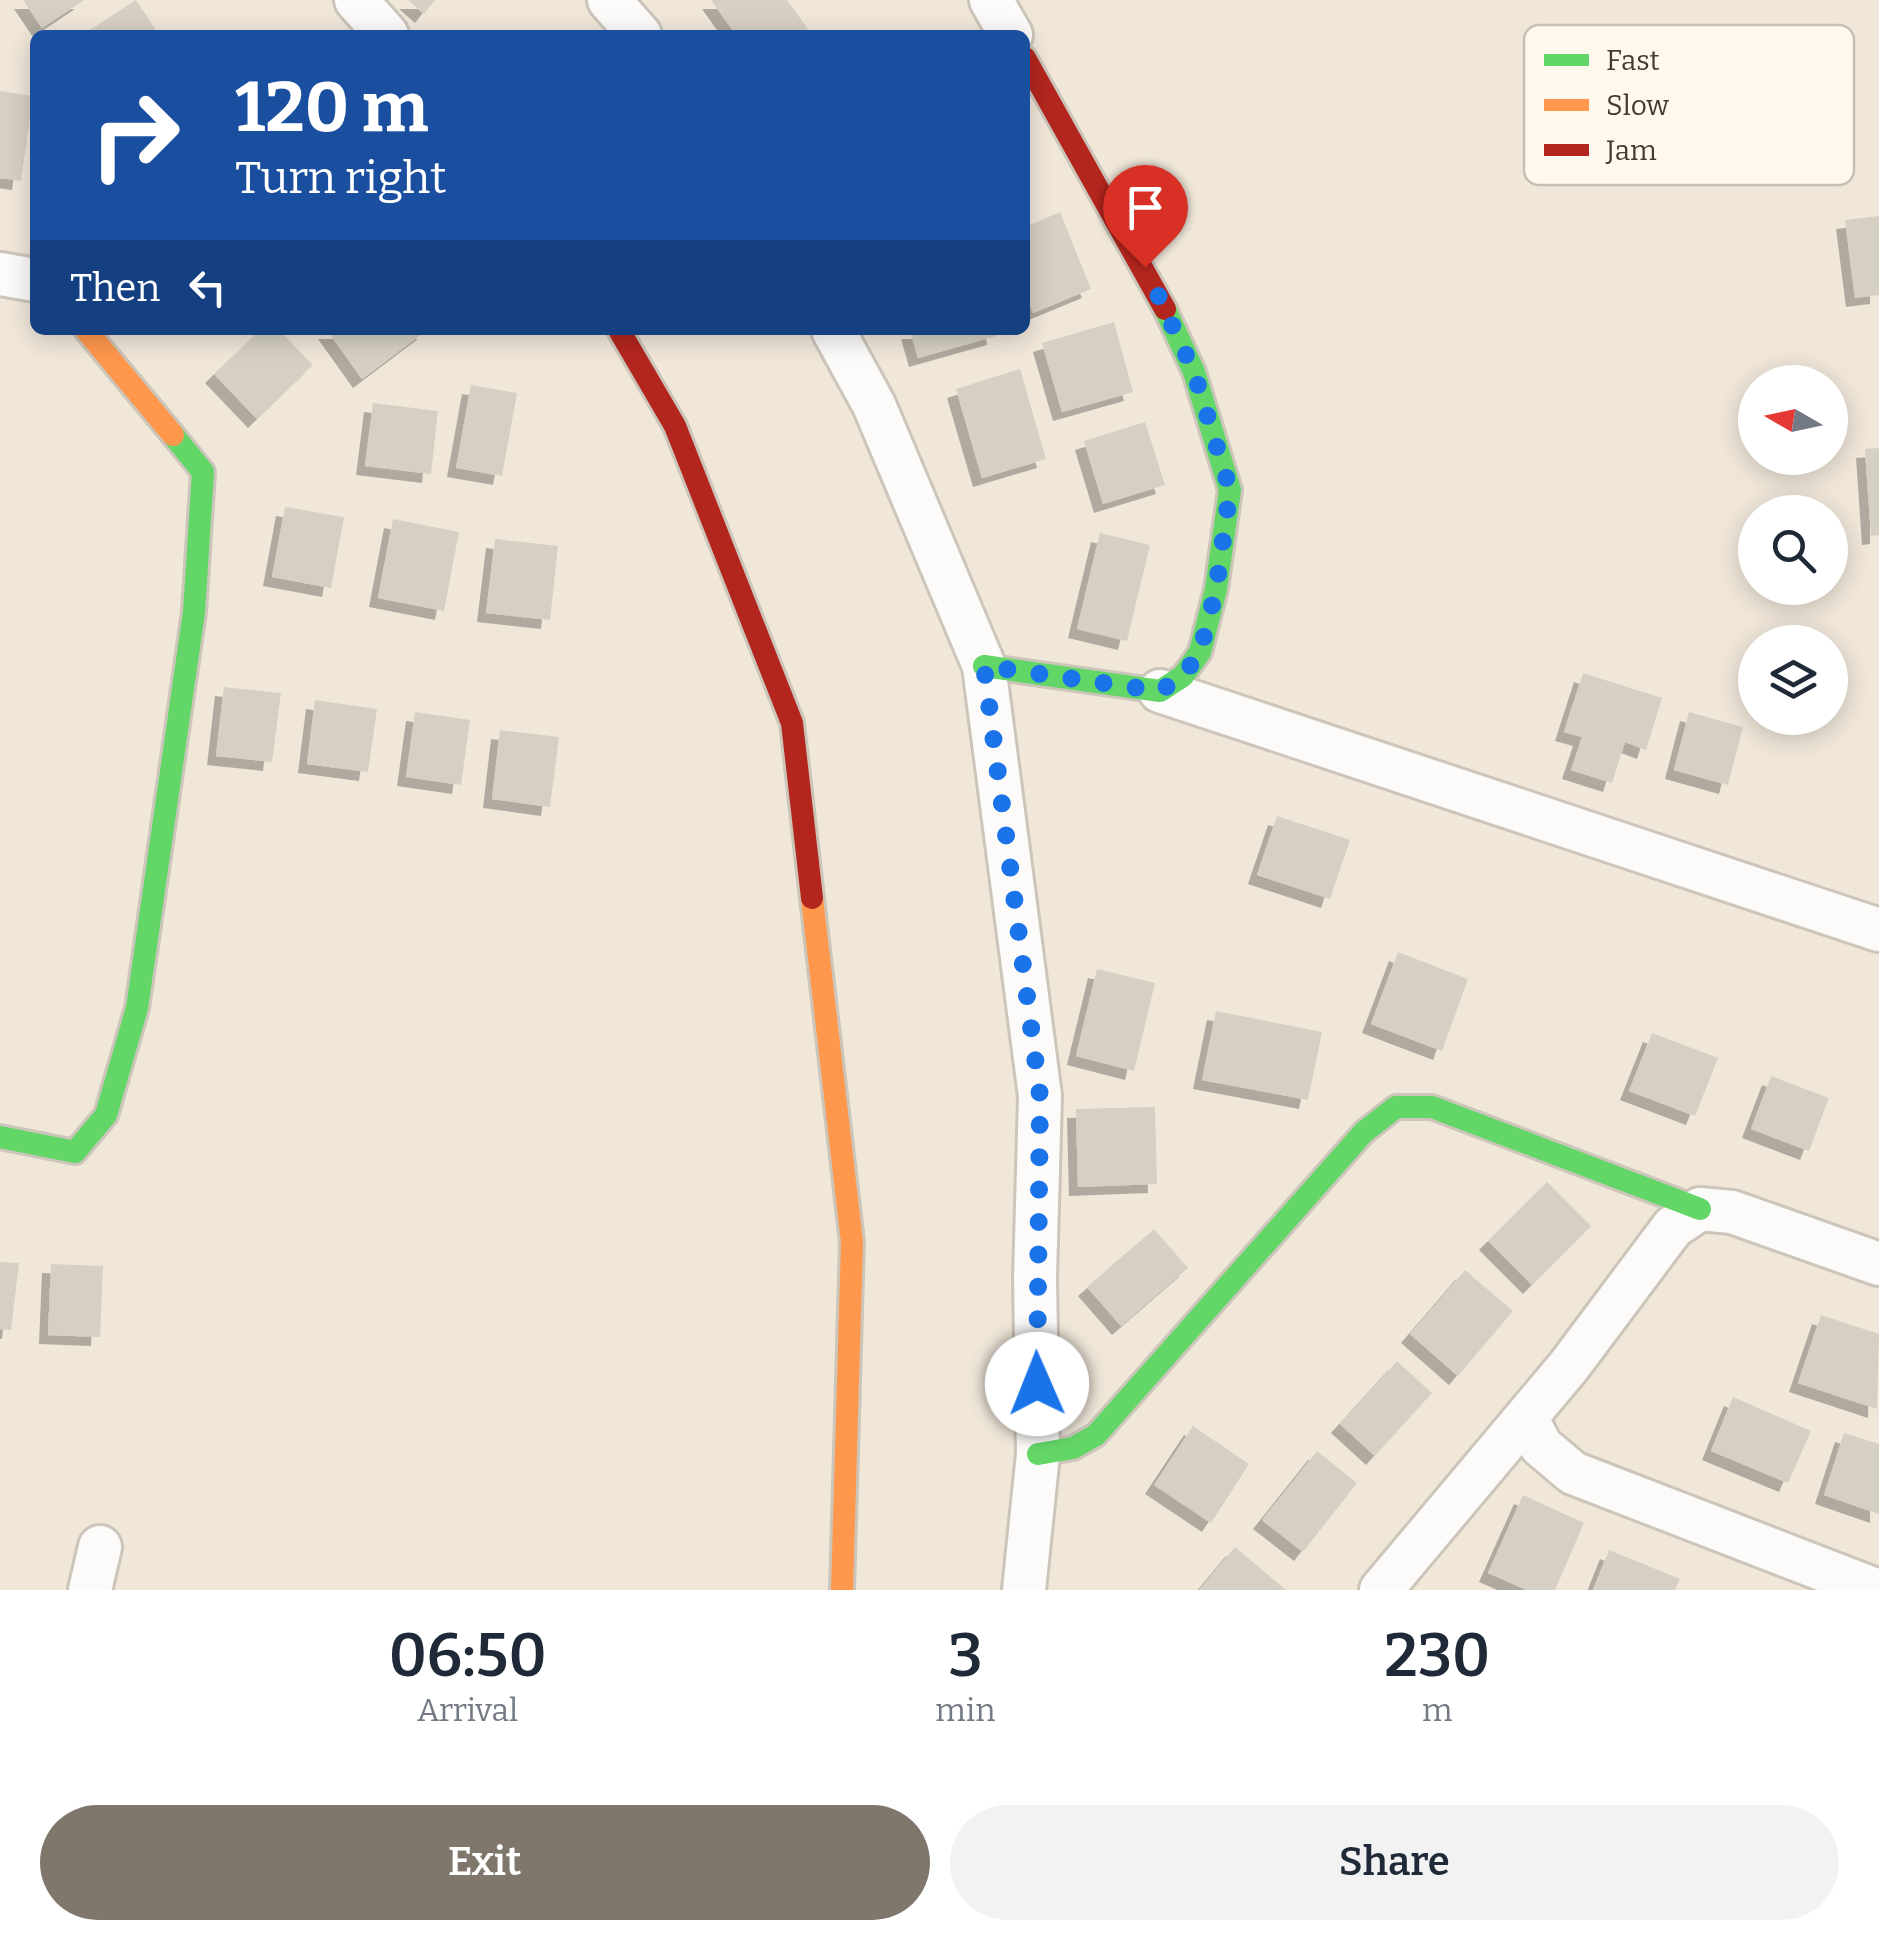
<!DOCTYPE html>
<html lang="en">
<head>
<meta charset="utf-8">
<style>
	:root { --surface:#fff; --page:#f2f2f3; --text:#1f2937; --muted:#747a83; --accent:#7f776c }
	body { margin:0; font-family:Bitter,serif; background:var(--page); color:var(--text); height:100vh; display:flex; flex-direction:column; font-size:38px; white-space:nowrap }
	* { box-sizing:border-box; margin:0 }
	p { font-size:32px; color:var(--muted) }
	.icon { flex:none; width:55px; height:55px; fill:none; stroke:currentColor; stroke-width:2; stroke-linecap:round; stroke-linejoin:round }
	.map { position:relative; height:1590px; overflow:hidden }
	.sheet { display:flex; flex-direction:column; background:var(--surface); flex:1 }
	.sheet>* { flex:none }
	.hud { position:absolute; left:30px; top:30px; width:1000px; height:305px; border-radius:15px; box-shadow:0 5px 25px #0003; background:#1a4fa0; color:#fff; overflow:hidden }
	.needle { width:65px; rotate:279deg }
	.tools { position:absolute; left:1738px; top:365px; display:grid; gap:20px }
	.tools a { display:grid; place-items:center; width:110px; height:110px; border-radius:50%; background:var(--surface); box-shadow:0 5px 25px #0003; font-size:50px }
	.pin { position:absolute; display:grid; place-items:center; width:85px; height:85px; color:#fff; margin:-102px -42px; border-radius:50% 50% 50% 0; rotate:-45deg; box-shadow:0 0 10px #0007 }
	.pin .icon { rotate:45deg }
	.me { position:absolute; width:110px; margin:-55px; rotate:359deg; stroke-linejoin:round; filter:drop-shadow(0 0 8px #0008) }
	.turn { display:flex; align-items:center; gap:35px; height:210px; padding:0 40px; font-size:45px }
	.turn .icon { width:130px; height:130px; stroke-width:2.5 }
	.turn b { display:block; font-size:70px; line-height:85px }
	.then { display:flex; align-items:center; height:95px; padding:0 40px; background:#0003; gap:20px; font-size:38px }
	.eta { display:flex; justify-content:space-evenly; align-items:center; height:170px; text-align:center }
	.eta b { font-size:60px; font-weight:600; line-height:70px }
	.cta { display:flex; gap:20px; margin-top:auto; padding:20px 40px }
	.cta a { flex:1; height:115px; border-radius:60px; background:var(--accent); color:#fff; font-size:40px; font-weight:600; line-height:115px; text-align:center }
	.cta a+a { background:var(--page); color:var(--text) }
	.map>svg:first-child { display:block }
</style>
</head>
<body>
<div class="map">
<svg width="1879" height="1590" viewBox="0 0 1879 1590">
	<defs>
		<filter id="shadow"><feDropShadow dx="-9" dy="9" stdDeviation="0" flood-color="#0004"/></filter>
	</defs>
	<rect width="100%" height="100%" fill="#f0e7d9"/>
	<path fill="#d6d0c4" filter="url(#shadow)" d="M23,0h61l-42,28z
		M136,0l23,35h-77z
		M408,0h27l-11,14z
		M711,0h76l21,29 -9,6h-63z
		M0,91l33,5 -12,85 -21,-3z
		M1060,212l31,77 -58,24 -8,-21v-65z
		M1879,216v79l-24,3 -10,-78z
		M1114,322l19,70 -71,20 -20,-69z
		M260,330h19l34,35 -56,54 -43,-45z
		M327,330h100l-65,49z
		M910,330h85l1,6 -78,22z
		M1020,369l26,90 -64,19 -26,-89z
		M471,385l46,8 -15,83 -46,-8z
		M373,403l65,8 -7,63 -66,-8z
		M1145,422l20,63 -62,19 -19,-63z
		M1879,448v87l-8,1 -6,-87z
		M285,507l59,10 -13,71 -59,-11z
		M393,519l66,13 -15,79 -66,-13z
		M1100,533l50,12 -23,96 -50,-12z
		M495,539l63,7 -8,74 -64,-7z
		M1583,673l79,25 -16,52 -21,-8 -13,41 -41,-13 11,-33 -18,-5z
		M224,687l57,6 -9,69 -56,-6z
		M315,700l62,9 -9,63 -61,-8z
		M415,712l55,8 -9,65 -55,-8z
		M1689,712l54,15 -15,58 -54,-15z
		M500,730l59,7 -9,70 -58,-8z
		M1277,816l73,24 -20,59 -73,-24z
		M1398,952l70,27 -26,72 -71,-27z
		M1097,969l58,14 -21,88 -58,-15z
		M1216,1011l106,21 -14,68 -106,-20z
		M1652,1033l66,25 -23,58 -66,-25z
		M1771,1076l58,22 -20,53 -58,-22z
		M1155,1107l2,77 -79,3 -2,-78z
		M1547,1182l44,44 -59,59 -44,-44z
		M1154,1229l34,39 -67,58 -34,-39z
		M0,1262l19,1 -8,67 -11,-1z
		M51,1264l52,2 -3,71 -52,-2z
		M1465,1270l48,41 -55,65 -48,-42z
		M1821,1315l58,19 -2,75 -79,-26z
		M1397,1361l35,32 -57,63 -35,-32z
		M1733,1397l78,34 -23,52 -77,-32z
		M1193,1426l56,38 -38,59 -57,-38z
		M1844,1433l35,11v70l-55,-19z
		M1317,1451l40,32 -54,69 -41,-32z
		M1523,1495l61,28 -29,67h-28l-39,-17z
		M1235,1547l51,43h-87z
		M1609,1550l71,29 -5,11h-82z"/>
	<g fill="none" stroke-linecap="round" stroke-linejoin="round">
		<g stroke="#ccc5ba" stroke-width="48">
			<path id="street" d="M356,0l31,35
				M609,0l31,35
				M991,0l20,35
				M0,274l35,6
				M833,330l41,75 110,261 56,430 -5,182 3,176 -14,136
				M1160,691l719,239
				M1526,1417l15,29 32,27 303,117
				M90,1590l10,-43
				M1381,1590l188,-224 104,-139 27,-18 32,3 147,52"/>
		</g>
		<g stroke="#ccc5ba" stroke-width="28">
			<path id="fast" d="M984,666l176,25 23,-15 17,-24 16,-63 14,-99 -36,-118 -29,-63
				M0,1137l75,15 31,-37 31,-107 57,-396 9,-140 -30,-37
				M1038,1454l35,-6 23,-13 268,-303 32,-25h36l268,102"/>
		</g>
		<g stroke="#ccc5ba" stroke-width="28">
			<path id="slow" d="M86,330l87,105
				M812,898l40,344 -10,348"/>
		</g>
		<g stroke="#ccc5ba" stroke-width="28">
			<path id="jam" d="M1025,58l140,251
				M619,330l56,96 117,297 20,175"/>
		</g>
		<use href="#street" stroke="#fdfbf9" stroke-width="42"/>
		<use href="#fast" stroke="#63d668" stroke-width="22"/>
		<use href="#slow" stroke="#ff974d" stroke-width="22"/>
		<use href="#jam" stroke="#b3261e" stroke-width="22"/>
	</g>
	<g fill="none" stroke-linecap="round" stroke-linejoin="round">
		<path stroke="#1a73e8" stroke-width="18" stroke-dasharray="0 32.4" d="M1037,1384l3,-288 -56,-430 176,25 23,-15 17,-24 16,-62 14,-100 -36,-118 -49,-105"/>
	</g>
	<rect x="1524" y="25" width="330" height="160" rx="15" fill="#fef8ee" stroke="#c6bfb5" stroke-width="2.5"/>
	<rect x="1544" y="54" width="45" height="12" fill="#63d668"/>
	<rect x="1544" y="99" width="45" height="12" fill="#ff974d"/>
	<rect x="1544" y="144" width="45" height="12" fill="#b3261e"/>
	<g font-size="28" fill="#423b31">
		<text x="1606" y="70">Fast</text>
		<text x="1606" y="115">Slow</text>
		<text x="1606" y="160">Jam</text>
	</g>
</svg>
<div class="tools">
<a><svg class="needle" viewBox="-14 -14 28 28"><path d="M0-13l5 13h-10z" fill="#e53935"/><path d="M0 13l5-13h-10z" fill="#747a83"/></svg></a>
<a><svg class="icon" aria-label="search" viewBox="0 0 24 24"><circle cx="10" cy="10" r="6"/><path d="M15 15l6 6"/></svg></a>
<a><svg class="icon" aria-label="layers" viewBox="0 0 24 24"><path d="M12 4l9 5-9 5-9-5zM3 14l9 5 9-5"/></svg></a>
</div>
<div class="pin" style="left:1145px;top:267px;background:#d93025"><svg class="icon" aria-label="arrive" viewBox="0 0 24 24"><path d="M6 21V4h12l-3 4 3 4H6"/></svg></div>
<svg class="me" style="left:1037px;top:1384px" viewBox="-20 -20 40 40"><circle r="19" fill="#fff"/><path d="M0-13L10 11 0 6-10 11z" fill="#1a73e8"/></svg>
<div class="hud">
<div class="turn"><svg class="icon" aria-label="right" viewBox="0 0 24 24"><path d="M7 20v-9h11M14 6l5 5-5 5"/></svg><div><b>120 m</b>Turn right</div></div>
<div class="then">Then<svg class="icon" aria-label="left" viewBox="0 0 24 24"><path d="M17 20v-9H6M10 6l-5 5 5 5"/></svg></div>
</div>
</div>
<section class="sheet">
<div class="eta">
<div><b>06:50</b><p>Arrival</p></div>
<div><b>3</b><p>min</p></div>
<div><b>230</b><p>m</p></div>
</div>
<div class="cta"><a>Exit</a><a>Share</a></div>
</section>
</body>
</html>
